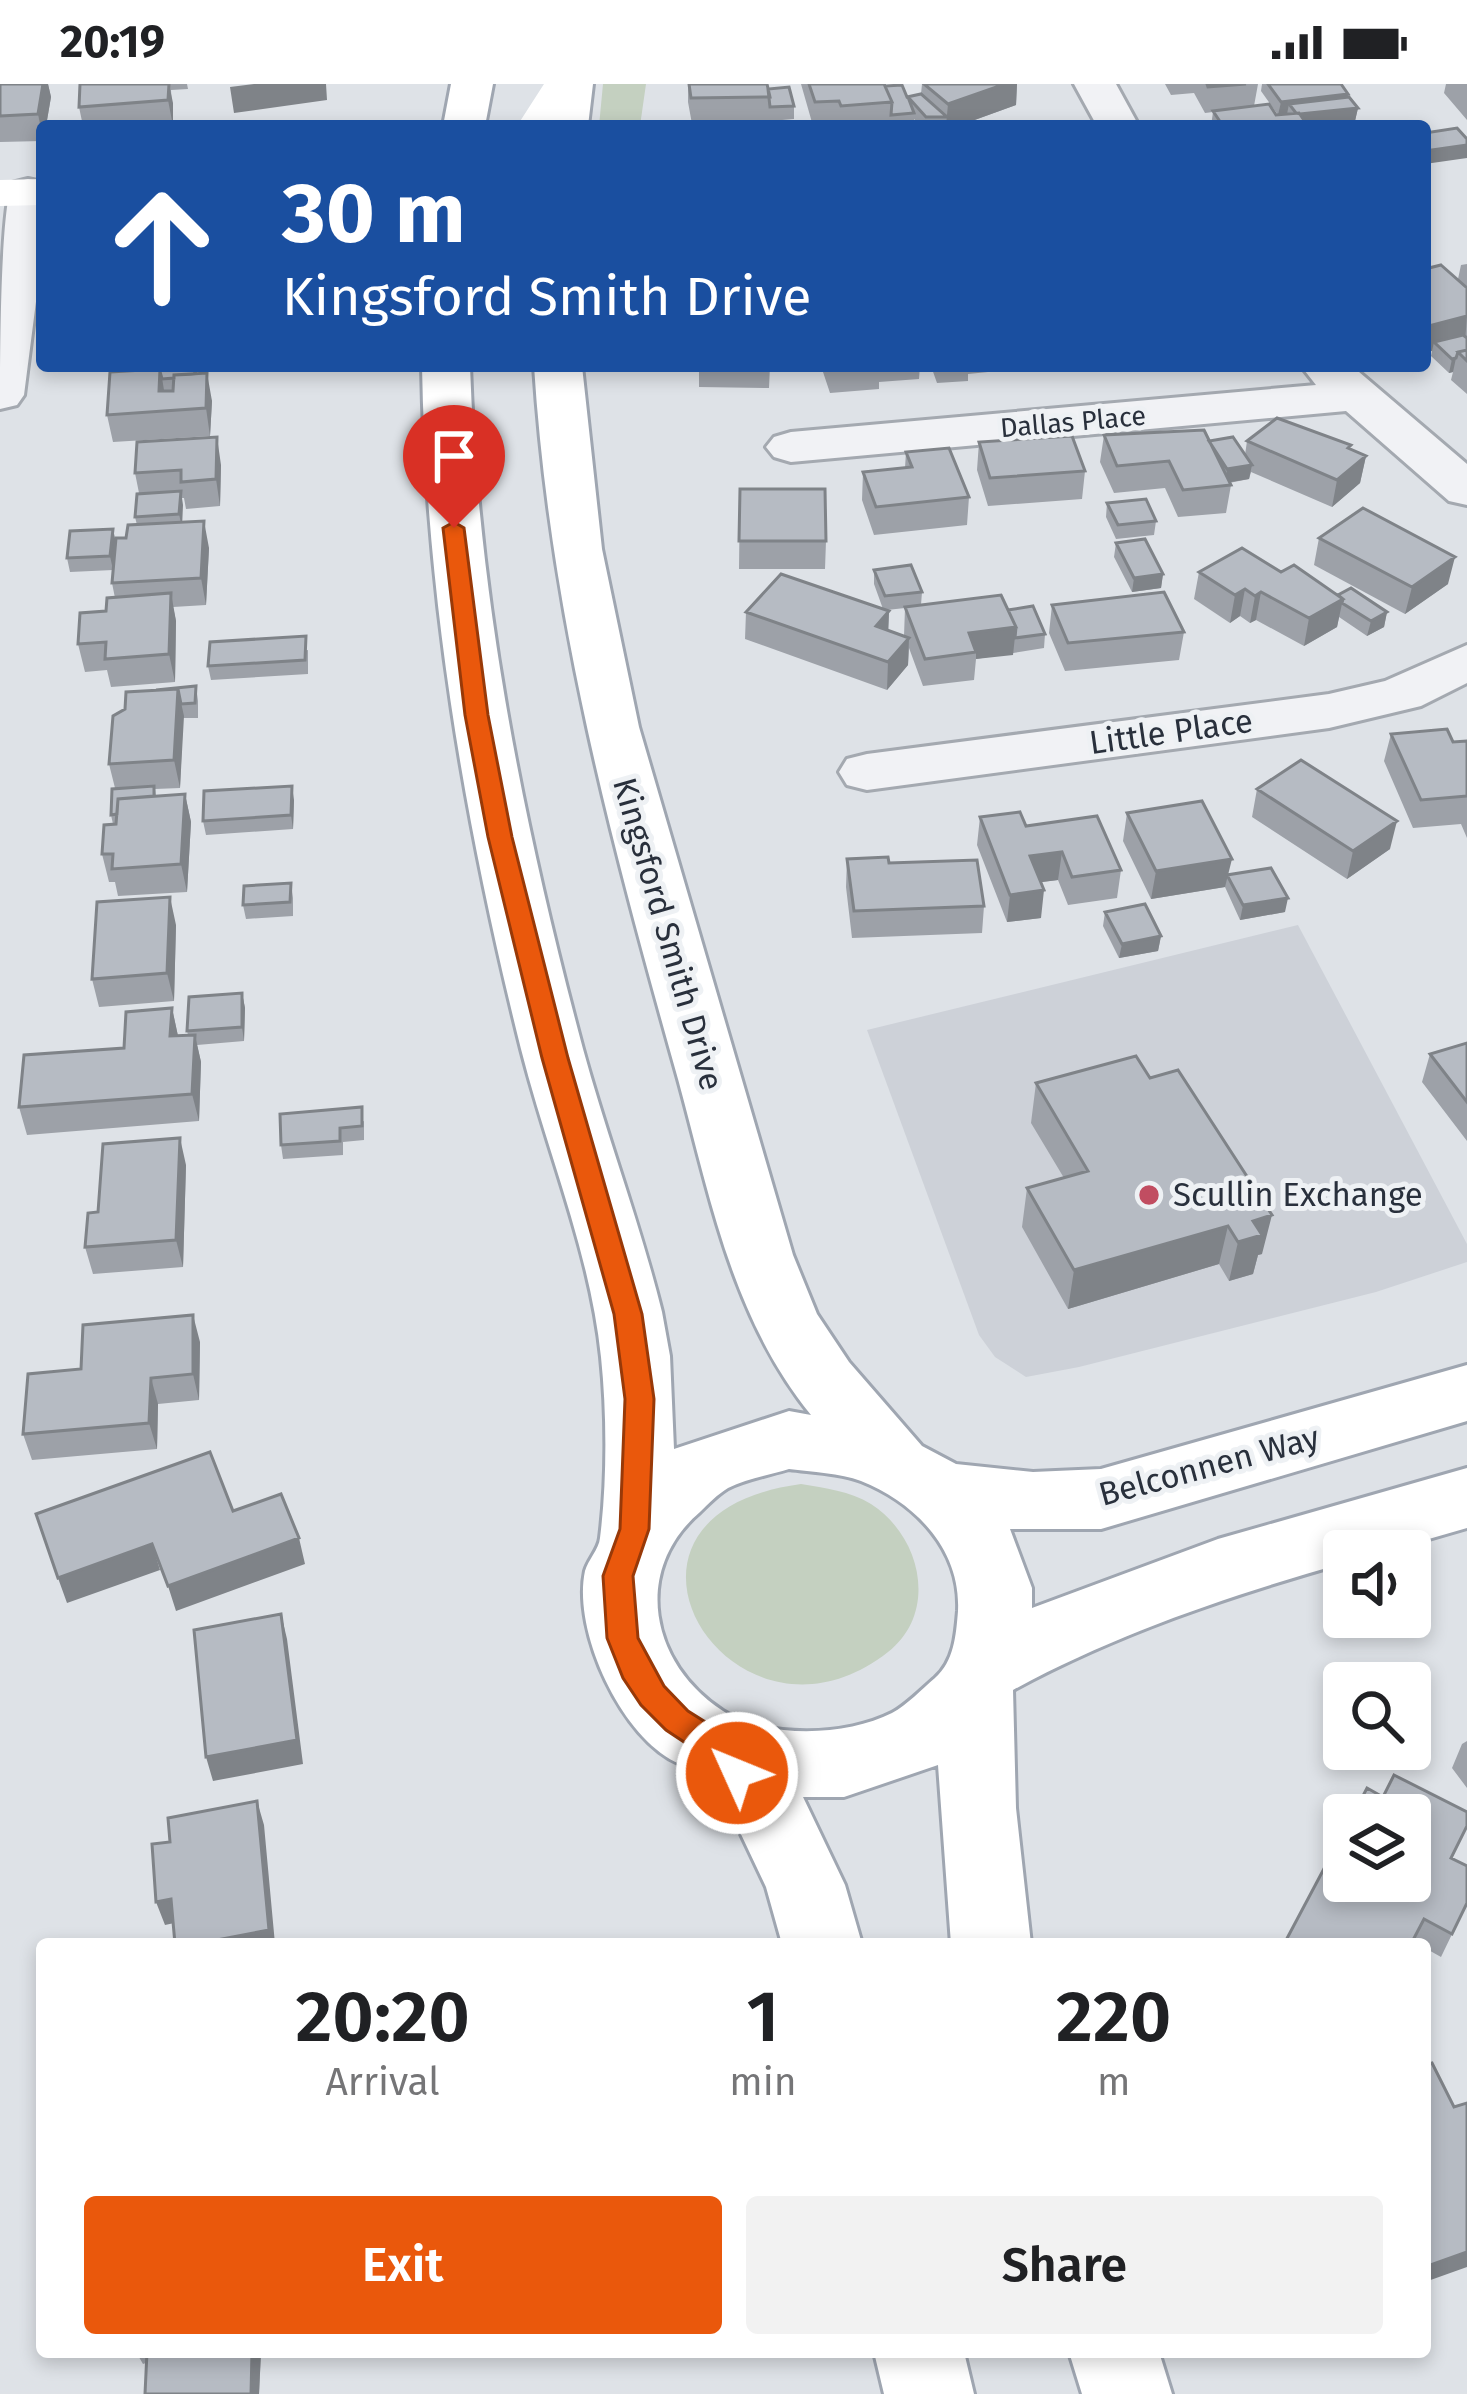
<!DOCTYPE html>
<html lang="en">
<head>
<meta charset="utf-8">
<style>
	:root { --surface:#fff; --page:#f2f2f2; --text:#202124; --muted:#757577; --accent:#ea580c }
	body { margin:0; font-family:"Fira Sans",sans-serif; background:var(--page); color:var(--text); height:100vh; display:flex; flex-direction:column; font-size:45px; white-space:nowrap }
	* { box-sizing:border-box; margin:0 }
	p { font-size:39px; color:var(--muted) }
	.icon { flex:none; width:66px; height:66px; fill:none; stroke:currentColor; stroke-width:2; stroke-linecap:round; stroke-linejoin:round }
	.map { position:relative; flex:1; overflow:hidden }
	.panel { position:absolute; left:36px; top:1854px; width:1395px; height:420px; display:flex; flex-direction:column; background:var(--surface); border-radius:12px; box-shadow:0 6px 18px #0003 }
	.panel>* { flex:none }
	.top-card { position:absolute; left:36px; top:36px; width:1395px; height:252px; border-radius:12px; box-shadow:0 6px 18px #0003; background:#1a4fa0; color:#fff; overflow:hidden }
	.fabs { position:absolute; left:1323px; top:1446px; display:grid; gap:24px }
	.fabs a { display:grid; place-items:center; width:108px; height:108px; border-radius:12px; background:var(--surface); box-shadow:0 6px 18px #0003; font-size:60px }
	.pin { position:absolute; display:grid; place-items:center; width:102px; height:102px; color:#fff; margin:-123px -51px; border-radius:50% 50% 50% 0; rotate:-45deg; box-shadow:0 0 12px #0007 }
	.pin .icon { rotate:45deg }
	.me { position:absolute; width:132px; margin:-66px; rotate:314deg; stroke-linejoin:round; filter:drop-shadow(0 0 9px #0008) }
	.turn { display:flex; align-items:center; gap:42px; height:252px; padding:0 48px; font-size:54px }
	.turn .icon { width:156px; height:156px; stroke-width:2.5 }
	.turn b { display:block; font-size:84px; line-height:102px }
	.eta { display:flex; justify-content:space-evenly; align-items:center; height:204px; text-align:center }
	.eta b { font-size:72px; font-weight:600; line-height:84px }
	.primary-button { display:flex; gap:24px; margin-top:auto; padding:24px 48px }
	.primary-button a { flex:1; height:138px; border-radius:12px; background:var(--accent); color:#fff; font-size:48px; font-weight:600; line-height:138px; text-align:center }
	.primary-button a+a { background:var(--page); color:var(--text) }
	.status { display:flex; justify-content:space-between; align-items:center; height:84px; padding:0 60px; background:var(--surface); direction:ltr }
	.status svg { height:33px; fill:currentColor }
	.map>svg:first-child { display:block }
</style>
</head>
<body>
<div class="status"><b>20:19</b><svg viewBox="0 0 49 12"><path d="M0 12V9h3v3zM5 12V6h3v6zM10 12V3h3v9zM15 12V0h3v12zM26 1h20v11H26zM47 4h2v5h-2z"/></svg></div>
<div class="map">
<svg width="1467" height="2310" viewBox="0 0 1467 2310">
	<rect width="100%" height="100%" fill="#dee2e7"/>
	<path fill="#cdd1d8" d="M1298,841l169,319v18l-91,30 -297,75 -53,10 -31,-20 -16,-22 -112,-305z"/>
	<path fill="#c4d0c0" d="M603,0h43l-6,42h-41z
		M801,1400c24,4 49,7 70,20 50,32 68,108 17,148 -155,122 -318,-137 -87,-168z"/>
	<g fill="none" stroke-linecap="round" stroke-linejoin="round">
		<g stroke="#a4a9b0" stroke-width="6">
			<path id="street" d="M1074,0h42l23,42h-42z
				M28,95l14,3v73l-18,140 -7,10 -17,4c0,-47 0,-193 12,-226z
				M1301,282h51l115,98v41l-18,-4 -103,-90 -555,51 -17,-5 -8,-10 8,-10 17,-5 525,-47z
				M1467,561v38l-46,23 -92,22 -462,62 -20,-5 -8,-13 8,-13 20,-5 462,-60 56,-13z"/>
		</g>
		<g stroke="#9fa6b1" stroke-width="6">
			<path id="primary" d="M451,0h42l-8,42h-42z
				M551,0h42l-5,42h-42z
				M422,282h48c8,232 53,459 113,683 24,88 57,174 79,263l8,44 4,93 115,-38 22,4c-79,-97 -101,-219 -133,-336 -67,-238 -128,-465 -144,-713h48l20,183 37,178 154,528 24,59 32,48 73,84 34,18 77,8 68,-3 366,-104v56l-366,108h-91l22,59v20l186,-69 249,-71v60l-80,23h-43v12c-115,33 -226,70 -331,127l3,118 15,136h-80l-13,-179 -94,32h-41l42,88 17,59h-80l-16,-57 -27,-57 -59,-66c-58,-24 -108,-133 -95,-193 3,-11 14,-22 15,-33 7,-56 7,-123 1,-181 -11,-106 -54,-205 -80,-308 -56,-224 -95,-451 -99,-683zM789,1385c23,3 51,4 72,12 55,22 100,69 97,130 -2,25 -4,50 -23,67 -13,11 -28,27 -43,35 -45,23 -125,26 -169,-2 -73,-47 -91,-141 -23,-199 8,-8 18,-18 28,-24 18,-9 41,-13 61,-19z
				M874,2268h90l10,42h-90z
				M1069,2268h90l13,42h-90z"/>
		</g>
		<use href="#street" fill="#f1f2f5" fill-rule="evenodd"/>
		<path fill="#fff" fill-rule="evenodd" d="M544,0h42l-27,42h-42z
			M42,95v26l-42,1v-26z"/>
		<use href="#primary" fill="#fff" fill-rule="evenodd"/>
	</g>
	<path fill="#9da1a8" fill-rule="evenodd" d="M0,0h48l3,13 -5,29h-4v15l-42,1z
		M80,0h107l1,5 -17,1 2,36h-90l-4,-19z
		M688,0h79l1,5 26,17v13l-24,2v2l-78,1 -4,-22z
		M801,0h83l23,13 14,-3 1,-10h95l-1,21 -58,21h-37l-7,-7v7h-101z
		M1165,0h93l-4,22 22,9h2l-17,-24 1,-7h79l7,10v3l10,11 -3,13 -42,5h-102l2,-14 -8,1 -11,-20 -23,2z
		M1446,0h21v36l-23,-27z
		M1467,180v130l-16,-14 2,-8 -4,1 -18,-17 1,-5 -7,1v-83l33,10 3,-14z
		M158,282h59l-22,2 1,6 16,27 -2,35 -97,6 -6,-27 51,-46z
		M699,282h71l-1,22 -70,-1z
		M821,282h99l-1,13 -40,3v7l-49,4z
		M931,282h116l-79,8v7l-31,2z
		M1104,351l105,6 36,14 2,-14 103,8 16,7 -6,27 -28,24 -81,-35 -2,7 -20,4 2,2 -5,28 -48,4 -13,-29 -51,5 -14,-31z
		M979,358l106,29 -3,28 -94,7 -11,-36z
		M906,368l63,45 -2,28 -93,10 -12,-35 1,-28 42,-4z
		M221,381l-1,41 -34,3 -2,-11h-2v24l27,26 -3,57 -33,2 3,14 -1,61 -64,5 -4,-17 -22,2 -7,-28 37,-46 -3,-15 1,-13 -43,2 -3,-14 59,-20 11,-13 -2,-8 4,-24 -4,-20z
		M740,405l86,52 -1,28h-86z
		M1107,419l49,18 -2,14 -38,4 -10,-22z
		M1319,454l129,46 -43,30 -91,-49z
		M1116,459l47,31 -2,14 -29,4 -18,-35z
		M874,486l48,22 -1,13 87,5 37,24 -1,14 -68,11 -2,21 -51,6 -14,-38 -1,17 -21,25 -142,-51 1,-27 137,-3 -9,-25zM905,524l-1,28 -16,-6 1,-19 -2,-1z
		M1199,488h82l106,40 -3,15 -17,9 -28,-19 -2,10 -33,19 -48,-26 -6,3 -10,-7 -10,7 -36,-24z
		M1052,521l132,27 -5,28 -114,11 -16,-38z
		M308,566v24l-97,6 -3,-14z
		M196,602l2,15v17h-15l-3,70 -25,1 1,7 29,-2 6,28 -4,70 -69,4 -3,-14h-6l-7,-28 11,-30 -2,-9 4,-27 -6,-24z
		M1391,650l62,8 14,-1v97l-6,-14 -48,4 -29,-67z
		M1257,705l133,60 -43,30 -95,-62z
		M294,716l-1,29 -87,6 -3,-14z
		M1127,729l102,61 56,38 -45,8 -15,-33 -74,12 -28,-58z
		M980,733l141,53 -4,28 -49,7 -10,-25 -17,2v36l-34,4 -30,-77z
		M847,775l42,4 95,43 -2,27 -130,5 -6,-51z
		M291,799l2,15v18l-47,3 -3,-14z
		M1105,828l56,24 -3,15 -39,7 -16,-32z
		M176,841l-2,76 -75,6 -7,-28z
		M242,909l3,15 -1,33 -47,4 4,17 -2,59 -172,14 -8,-28 105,-59 48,-40 6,28 10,-1 -1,-4z
		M1467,959v98l-45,-59 8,-28z
		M1136,972l126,198 -4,1 -5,19 -24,7 -10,-17 -151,45 -46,-82 5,-39 37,-10 -33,-55 5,-40z
		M364,1037v19l-21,2v13l-60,4 -2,-14z
		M186,1081l-3,102 -90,7 -8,-27 13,-35z
		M200,1258l-1,58 -41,4 -1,45 -125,11 -9,-26z
		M1467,1657v47l-15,-20 10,-24z
		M1383,1713l84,30 -15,31 15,45 -26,54 -16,-9v-4l-12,-2 -1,2h-128z
		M136,2268h125l-2,42h-114l1,-31 -3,1z"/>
	<path fill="#7f8388" d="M43,0h5l3,13 -5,29h-4v8l-4,-20z
		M169,0l4,19v23l-5,-26z
		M254,0h72l1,16 -93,13 -4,-26z
		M1005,0h12l-1,21 -58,21h-12l2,-22z
		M1348,10l-2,13 -57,-3 -2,10 -9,1 3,-13z
		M1358,24l-3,13 -60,5 2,-11z
		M1467,61v13l-42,6v-13z
		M1467,232l-2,26h-31l-2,9 -7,1v-25z
		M1456,274l-3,14 -4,1 3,-14z
		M158,282h59l-22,2 2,11 -36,-7 4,24 -6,-5z
		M207,289l5,28 -2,35 -4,-28z
		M217,353l4,28 -1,41 -4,-27z
		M1366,372l-6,27 -28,24 5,-27z
		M1252,381l-3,14 -24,4 2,-14z
		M181,407l2,14 -1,23 -3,-14z
		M204,437l5,27 -3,57 -5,-27z
		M113,445l3,14 -3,27 -3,-14z
		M1455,473l-7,27 -43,30 7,-27z
		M1163,490l-2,14 -29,4 2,-14z
		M1245,505l-5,27 -10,7 5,-28z
		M1261,508l-5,28 -6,3 5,-27z
		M171,509l5,28 -1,61 -6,-28z
		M1343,515l-6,28 -33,19 5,-28z
		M889,527l-1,28 -12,-13z
		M1387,528l-3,15 -17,9 4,-15z
		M1016,543l-3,28 -37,4v-7l-7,-19z
		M909,554l-1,27 -21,25 1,-28z
		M178,605l6,27 -4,72 -6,-28z
		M292,702l2,14 -1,29 -2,-14z
		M185,710l6,28 -4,70 -6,-28z
		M1397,737l-7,28 -43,30 6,-28z
		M1062,768l-4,28 -31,4 3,-28z
		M1232,775l-7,28 -74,12 5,-28z
		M1044,806l-3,28 -34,4 3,-27z
		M170,813l6,28 -2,76 -7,-28z
		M1288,814l-3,14 -45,8 3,-15z
		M1161,852l-3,15 -39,7 3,-14z
		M242,909l3,15 -1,33 -2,-14z
		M172,924l6,28h-8z
		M195,951l6,27 -2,59 -7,-27z
		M180,1054l6,27 -3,102 -7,-27z
		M1272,1131l-10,39 -4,1 -5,19 -24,7 9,-39 15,-21z
		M1228,1142l-9,38 -151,45 6,-39z
		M193,1231l7,27 -1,58 -6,-26z
		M151,1294l7,26 -1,45 -8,-26z
		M299,1454l6,26 -129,47 -8,-25z
		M152,1460l8,26 -93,33 -9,-25z
		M281,1530l6,25 16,125 -90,17 -7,-24z
		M257,1717l7,24 11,119h-79z
		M171,1815l8,23 -14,3 -9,-23z
		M1467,2168v15l-42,15v-15z
		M252,2268h9l-2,42h-8z"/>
	<path fill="#b6bbc3" stroke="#7f8388" stroke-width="3" d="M0,0h43l-5,30 -38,2z
		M80,0h89l-1,16 -89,7z
		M689,0h78l3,13 -79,1z
		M809,0h75l8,18 -51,4 -2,-5 -24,1z
		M924,0h81l-57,20z
		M1207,0h39l-38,3z
		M1268,0h73l7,10 -67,8z
		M902,1l5,12 14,-3 26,23h-21l-18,-20 6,16 -23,2 1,-13 -7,-16z
		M789,3l5,19 -24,1 -2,-18z
		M1349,13l9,11 -58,6 -4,-1 -7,-9z
		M1269,20l7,11 23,-2 9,13h-85l-10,-15z
		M1457,44l10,11v6l-42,6v-18z
		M1441,181l26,23v28l-42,11v-58z
		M1463,251l4,3v12l-9,2 -2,6 -4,1 -18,-17z
		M1467,266v11l-9,-9z
		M180,282h15v8l-21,1v3l-12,1 -3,-11z
		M160,285l-1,22h14l1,-16 33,-2 -1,35 -99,7 3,-43z
		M1277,334l74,27 -3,3 18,8 -29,24 -90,-39z
		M1204,346l27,55 -48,5 -14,-29 -52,5 -13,-31z
		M1072,352l13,35 -95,7 -11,-36z
		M217,353l-1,42 -35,3v-12l-46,3 2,-31z
		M1233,353l19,28 -25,4 -18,-28z
		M949,364l20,49 -93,10 -13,-35 49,-5 -6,-15z
		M740,405h85l1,52h-87z
		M181,407l-2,23 -44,3 2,-23z
		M1146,415l10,22 -38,4 -11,-22z
		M1363,424l92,49 -43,30 -93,-49z
		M204,437l-3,57 -89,5 4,-45h10l2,-13z
		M113,445l-3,27 -43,2 3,-27z
		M1145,455l18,35 -29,4 -18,-35z
		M1242,464l39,24 13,-7 49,34 -34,19 -48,-26 -6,4 -10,-7 -10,6 -36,-23z
		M911,481l11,27 -37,4 -11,-26z
		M781,490l108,37 -13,15 33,12 -21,24 -142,-50z
		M1351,504l36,24 -16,9 -29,-18 1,-4 -5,-4z
		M1164,508l20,40 -116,11 -16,-38z
		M171,509l-2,61 -64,5 1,-17 -28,2 2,-31 26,-2 1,-13z
		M1001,511l15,32 -47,6 7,19 -51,7 -20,-52z
		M1033,522l12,28 -30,4 1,-11 -8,-17z
		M306,552l-1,24 -97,6 2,-24z
		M196,602l-1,17 -14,1 -3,-15 -22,1z
		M178,605l-4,71 -65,4 4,-48 12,-7 1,-17z
		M1447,645l6,13 14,-1v55l-46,4 -30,-66z
		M1301,676l96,61 -44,30 -96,-62z
		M154,702v10l-36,3 -1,15 -6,1 1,-26z
		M292,702l-1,29 -88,6 1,-30z
		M185,710l-4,70 -69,5 1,-15h-11l2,-29 12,-1 2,-25z
		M1202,717l30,58 -76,12 -29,-58z
		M1020,728l6,14 71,-10 24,54 -49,7 -10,-25 -32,4 14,34 -34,5 -30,-78z
		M888,773l1,6 88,-3 7,46 -130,5 -7,-52z
		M1271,784l17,30 -45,7 -16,-30z
		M291,799l-1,19 -47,3 1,-19z
		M170,813l-3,76 -75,6 5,-77z
		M1145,820l16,32 -39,8 -17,-32z
		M242,909v34l-55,4 2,-34z
		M172,924l-2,28 25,-1 -3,59 -173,13 5,-52 100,-7 2,-36z
		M1467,959v59l-37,-48z
		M1136,972l14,22 28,-8 94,145 -19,6 9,14 -24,7 -10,-16 -154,44 -47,-82 61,-17 -52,-88z
		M362,1023v19l-22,2v13l-59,4 -1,-31z
		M180,1054l-4,102 -91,7 3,-34 10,-1 5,-68z
		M193,1231v59l-42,4 -2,45 -126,11 5,-60 53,-5 2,-44z
		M210,1368l23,59 48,-17 18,44 -131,48 -16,-42 -94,34 -22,-64z
		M281,1530l16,126 -91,17 -12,-127z
		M1394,1691l73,37v14l-16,32 16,8v37l-15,31 -28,-15 -13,25h-127l60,-113v50h66v-66h-57l14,-27 16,9z
		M257,1717l12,129 -73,14h-21l-4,-45 -15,3 -4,-58 18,-2 -2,-24z
		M1432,1979l22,44 13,-4v149l-42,15v-202z
		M147,2268h105l-1,42h-106z"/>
	<path fill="#ea580c" stroke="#983908" stroke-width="3" d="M454,438l10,6 24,187 24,122 56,221 74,256 12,85 -5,130 -16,47 5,62 26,48 24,25 30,19 35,43 -5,10 -11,4 -11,-4 -30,-33 -30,-20 -25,-25 -18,-27 -16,-40 -4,-62 17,-47 5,-130 -11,-85 -72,-256 -54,-221 -23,-122 -22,-187z"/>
	<circle fill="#c14d61" stroke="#eef1f4" stroke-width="4.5" cx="1149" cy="1111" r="12"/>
	<g text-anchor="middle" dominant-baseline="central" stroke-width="10" stroke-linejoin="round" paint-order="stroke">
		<g font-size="27" fill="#29303c" stroke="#eef1f4">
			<text transform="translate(1073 338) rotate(-5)">Dallas Place</text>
		</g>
		<g font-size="33" fill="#29303c" stroke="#eef1f4">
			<text transform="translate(1171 648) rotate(-8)">Little Place</text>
			<text transform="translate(668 850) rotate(74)">Kingsford Smith Drive</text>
			<text transform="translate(1209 1382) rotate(-15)">Belconnen Way</text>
		</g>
		<g font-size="33" fill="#29303c" stroke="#eef1f4" text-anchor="start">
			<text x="1173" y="1111">Scullin Exchange</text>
		</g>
	</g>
</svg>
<div class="fabs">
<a><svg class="icon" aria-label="sound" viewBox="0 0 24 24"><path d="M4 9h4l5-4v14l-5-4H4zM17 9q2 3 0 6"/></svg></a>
<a><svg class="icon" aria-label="search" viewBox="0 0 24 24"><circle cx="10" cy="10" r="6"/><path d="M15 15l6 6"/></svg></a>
<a><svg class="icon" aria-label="layers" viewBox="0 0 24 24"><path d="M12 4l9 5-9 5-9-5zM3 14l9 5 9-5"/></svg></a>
</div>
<div class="pin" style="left:454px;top:444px;background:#d93025"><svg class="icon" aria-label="arrive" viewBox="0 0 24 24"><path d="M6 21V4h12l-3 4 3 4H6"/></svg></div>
<svg class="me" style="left:737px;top:1689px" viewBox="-20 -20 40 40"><circle r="17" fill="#ea580c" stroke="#fff" stroke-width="3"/><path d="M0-11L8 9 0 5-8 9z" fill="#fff"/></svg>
<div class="top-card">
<div class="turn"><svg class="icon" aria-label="ahead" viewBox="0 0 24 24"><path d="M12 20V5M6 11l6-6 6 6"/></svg><div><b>30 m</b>Kingsford Smith Drive</div></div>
</div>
<section class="panel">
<div class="eta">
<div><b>20:20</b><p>Arrival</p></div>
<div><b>1</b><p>min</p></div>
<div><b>220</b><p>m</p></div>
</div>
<div class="primary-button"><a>Exit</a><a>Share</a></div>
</section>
</div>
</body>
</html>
